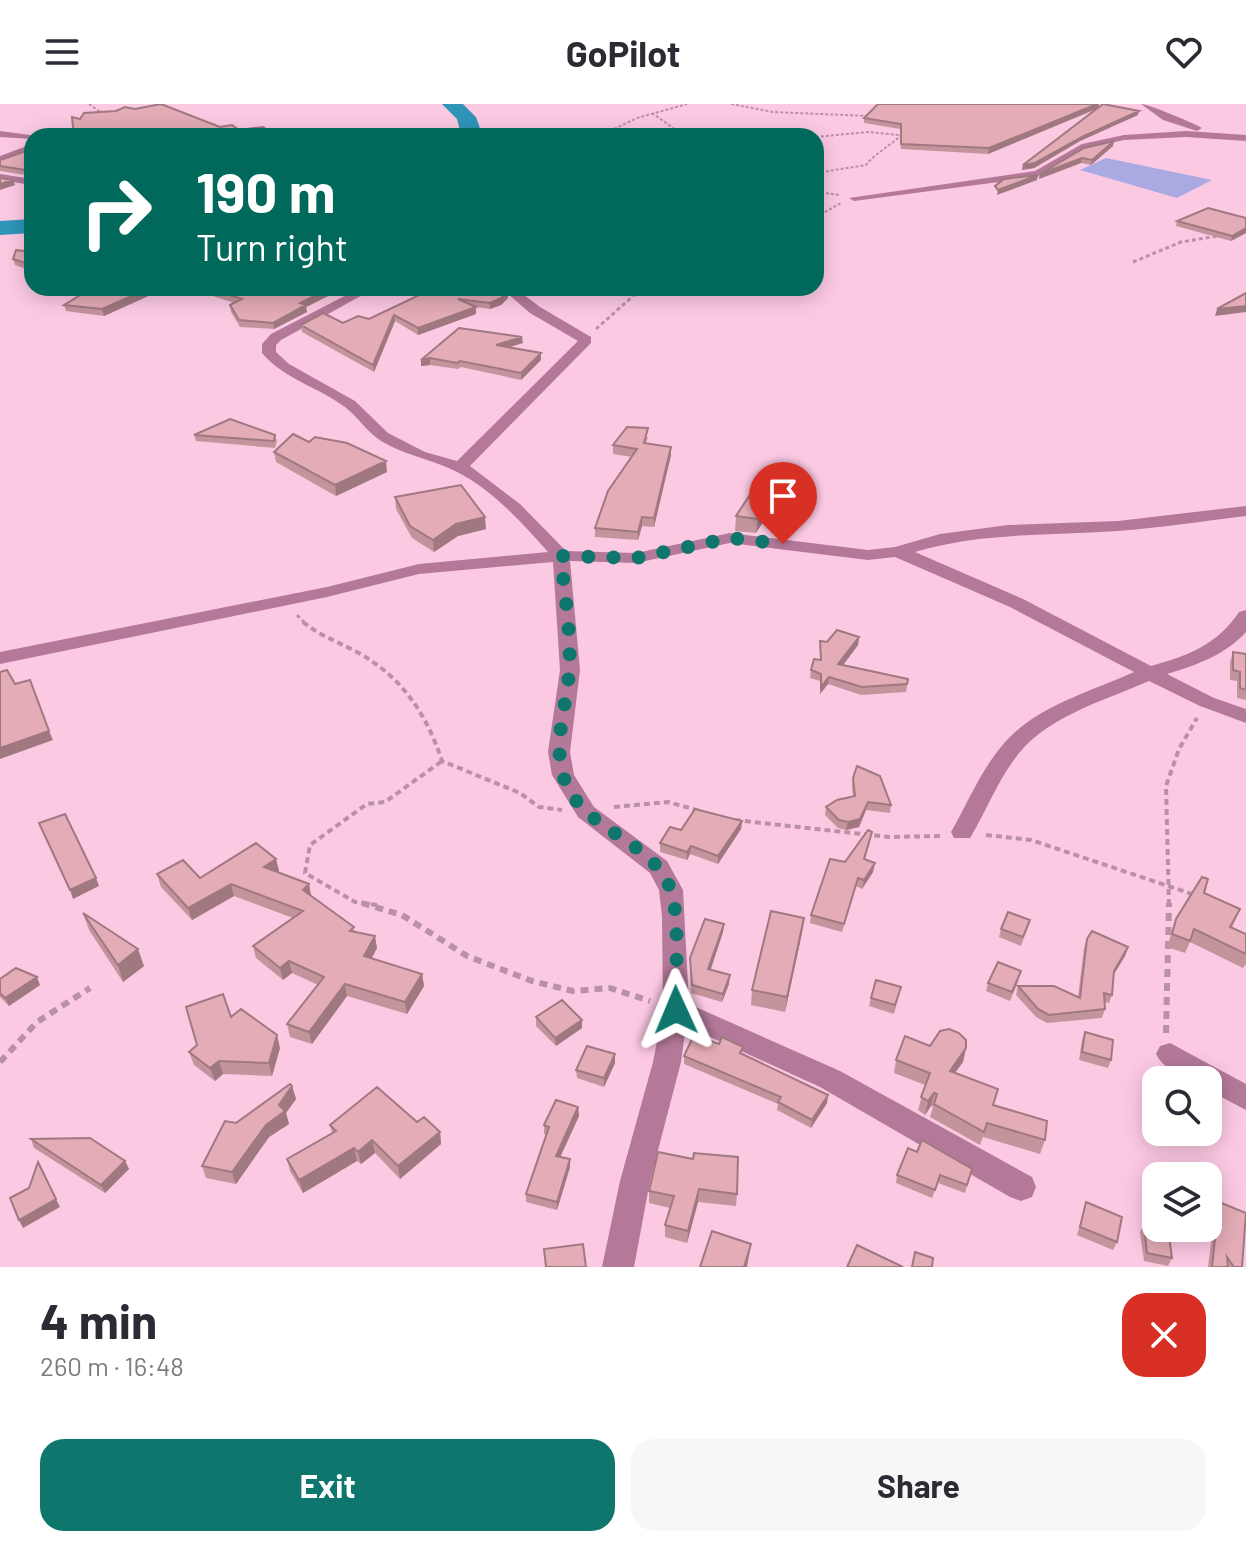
<!DOCTYPE html>
<html lang="en">
<head>
<meta charset="utf-8">
<style>
	:root { --surface:#fff; --page:#f7f7f7; --text:#2b2b33; --muted:#7c7c81; --accent:#0f766e }
	body { margin:0; font-family:Barlow,sans-serif; background:var(--page); color:var(--text); height:100vh; display:flex; flex-direction:column; font-size:30px; white-space:nowrap }
	* { box-sizing:border-box; margin:0 }
	p { font-size:26px; color:var(--muted) }
	.icon { flex:none; width:44px; height:44px; fill:none; stroke:currentColor; stroke-width:2; stroke-linecap:round; stroke-linejoin:round }
	.map { position:relative; height:1163px; overflow:hidden }
	.panel { display:flex; flex-direction:column; background:var(--surface); flex:1 }
	.panel>* { flex:none }
	.banner { position:absolute; left:24px; top:24px; width:800px; height:168px; border-radius:24px; box-shadow:0 4px 20px #0003; background:#00695c; color:#fff; overflow:hidden }
	.controls { position:absolute; left:1142px; top:962px; display:grid; gap:16px }
	.controls a { display:grid; place-items:center; width:80px; height:80px; border-radius:16px; background:var(--surface); box-shadow:0 4px 20px #0003; font-size:40px }
	.pin { position:absolute; display:grid; place-items:center; width:68px; height:68px; color:#fff; margin:-82px -34px; border-radius:50% 50% 50% 0; rotate:-45deg; box-shadow:0 0 8px #0007 }
	.pin .icon { rotate:45deg }
	.me { position:absolute; width:88px; margin:-44px; rotate:359deg; stroke-linejoin:round; filter:drop-shadow(0 0 6px #0008) }
	.turn { display:flex; align-items:center; gap:28px; height:168px; padding:0 40px; font-size:36px }
	.turn .icon { width:104px; height:104px; stroke-width:2.5 }
	.turn b { display:block; font-size:56px; line-height:68px }
	.round { display:grid; place-items:center; flex:none; width:84px; height:84px; border-radius:24px; background:var(--page) }
	.overview { display:flex; align-items:center; justify-content:space-between; height:136px; padding:0 40px }
	h1 { font-size:48px; font-weight:700; line-height:60px }
	.button { display:flex; gap:16px; margin-top:auto; padding:16px 40px }
	.button a { flex:1; height:92px; border-radius:24px; background:var(--accent); color:#fff; font-size:32px; font-weight:700; line-height:92px; text-align:center }
	.button a+a { background:var(--page); color:var(--text) }
	header { display:flex; justify-content:space-between; align-items:center; height:104px; padding:0 40px; background:var(--surface); font-size:36px; font-weight:700 }
	.map>svg:first-child { display:block }
</style>
</head>
<body>
<header><svg class="icon" aria-label="menu" viewBox="0 0 24 24"><path d="M4 6h16M4 12h16M4 18h16"/></svg>GoPilot<svg class="icon" aria-label="heart" viewBox="0 0 24 24"><path d="M12 20l-8-8c-3-5 5-10 8-4 3-6 11-1 8 4z"/></svg></header>
<div class="map">
<svg width="1246" height="1163" viewBox="0 0 1246 1163">
	<rect width="100%" height="100%" fill="#fcc9e3"/>
	<path fill="#aaa9e1" d="M1106,54l106,22 -35,18 -97,-28z"/>
	<g fill="none" stroke-linecap="round" stroke-linejoin="round">
		<path fill="#2f95b8" fill-rule="evenodd" d="M442,0h21l13,13 5,14 -3,4 -23,1 5,-6 -3,-11z
			M32,115v14l-32,2v-14z"/>
		<path stroke="#b991a6" stroke-width="2" stroke-dasharray="3 2" stroke-linecap="butt" d="M89,0l17,12
			M731,0l42,8 96,4
			M652,9l24,17 2,6
			M614,25l23,-11 50,-14
			M790,32h14
			M816,33l52,-5 31,3
			M816,69l50,-8c11,-14 27,-20 39,-34
			M816,88l24,3
			M816,113l25,-14"/>
		<path stroke="#b991a6" stroke-width="3" stroke-dasharray="4 3" stroke-linecap="butt" d="M1133,158l48,-20 37,-6
			M596,225l46,-41
			M297,511l9,9"/>
		<path stroke="#b991a6" stroke-width="4" stroke-dasharray="6 4" stroke-linecap="butt" d="M303,518c16,13 35,20 54,30 45,25 69,61 85,109l78,32 19,14 23,3
			M614,703l54,-5 32,9
			M735,716l154,17 52,-1
			M986,731l45,5 164,55
			M377,801l-22,-3 -50,-29 5,-28 57,-41 18,-2 57,-41
			M1169,801l-3,-119 13,-37 18,-31"/>
		<path stroke="#b991a6" stroke-width="6" stroke-dasharray="8 6" stroke-linecap="butt" d="M362,799l40,12 65,41 65,25 41,10 37,-3 40,13
			M1166,929l3,-130
			M0,958l37,-40 53,-34"/>
		<path fill="#b47999" fill-rule="evenodd" d="M1141,0c7,0 53,19 61,24l-5,3 -34,-11z
			M0,27l37,5h-5v3l-32,-2z
			M1186,27l60,4v6l-60,-4 -62,3 -42,10 -45,27 -183,24 -5,-3 186,-27 47,-27 42,-9z
			M32,40v6l-32,12v-6z
			M0,70l32,5v6l-32,-5z
			M360,184h15l-94,52 -5,5v7l13,12 66,37 33,32 37,19 32,9 121,-120 -48,-28 -29,-25h14l25,19 51,30v6l-121,123 50,38 46,47 70,2 94,-20 138,17 27,-3 45,-13 68,-9 110,-4 128,-15v10c-43,5 -86,12 -129,15 -68,5 -136,1 -202,21l108,47 128,67c37,-10 67,-22 88,-54l7,-2v22c-21,23 -49,33 -79,42l47,24 32,11v14l-46,-17 -51,-25c-43,19 -98,34 -129,71 -21,25 -33,58 -50,86h-16l-3,-6c19,-33 34,-72 62,-98 32,-30 81,-44 121,-62l-124,-65 -115,-50 -27,3 -138,-17 -94,20 -66,-2 10,109 -10,82 4,23 20,32 73,54 16,29 6,114 151,67 192,106 4,10 -4,10 -11,4 -11,-4 -190,-110 -134,-61 -5,36 -31,119 -16,86h-32l18,-86 33,-119 10,-52 -1,-94 -3,-26 -9,-17 -72,-56 -26,-42 -4,-23 12,-82 -7,-108 -134,12 -92,23 -327,67v-12l327,-65 92,-23 129,-12c-26,-29 -57,-64 -93,-81 -24,-12 -51,-16 -74,-30 -14,-9 -23,-24 -36,-34 -27,-20 -61,-28 -83,-54v-9l9,-10z
			M1170,939l76,41v26l-38,-20v-10c-19,0 -43,-8 -52,-26l4,-8z"/>
	</g>
	<path fill="#c4949d" d="M878,0h221l-1,3 40,8 -58,26 -46,27 -12,2 1,-5 74,-56 -109,45 -87,-5 -1,-20 -36,-6v-5z
		M1113,42l-22,19 -10,-2 -42,16 1,-5z
		M32,45v27l-32,-5v-11z
		M1246,114v15l-15,8 -55,-15 1,-5z
		M32,148v19l-17,-6 -2,-6z
		M80,184h86l-62,28 -38,-5 -2,-6 24,-14z
		M189,184h155l-38,19 1,5 -33,17 -34,-2 -9,-15 -1,-7 4,-2z
		M430,184h73l5,3v7l-7,7 -11,4 -14,-2v7l-58,21 -23,-14 -21,51 -72,-40 -1,-7 42,-2 26,-4 63,-30z
		M523,239l-14,4 32,6v7l-20,20 -60,-13 -3,2 -28,-4 -9,1v-6z
		M194,331h81l2,6 -2,7 -79,-7z
		M648,333l-2,6 25,4v8l-17,72 -12,-1 -4,14 -43,-3v-9l37,-71 -19,-3v-9z
		M309,338l78,30 -51,24 -60,-34 -2,-10z
		M395,393l91,32 -28,7 -24,16 -22,-14 -16,-29z
		M771,393l-1,14 -14,22 -21,-2 1,-15z
		M859,533l-1,8 -15,20 65,14 -2,13 -45,3 -33,-11 -8,10v-13l-10,-3 1,-8 9,-10v-19l7,1z
		M1233,548l13,2v46l-9,-2v-17l-7,-1v-18z
		M853,674l38,27 -1,8 -24,-3 -7,17 -13,3 -8,-2 -13,-13 1,-8 27,-11 -1,-10z
		M742,717l-1,8 -23,35 -28,-10 -3,6 -27,-8v-9l21,-13z
		M872,728l-7,27 10,4 -2,9 -11,17 -6,-3 -14,46 -32,-9 1,-8 34,-53z
		M276,755l3,12 -1,1 31,12 2,12 66,52 -6,11 51,15 2,12 -17,28 -60,-18 -35,48 -22,-7 -3,-13 31,-39 -26,-12 -9,7 -27,-22 -3,-12 40,-28 -59,-22 -42,24 -31,-33 -4,-13 43,4z
		M1204,789l36,16 -8,19 14,6v30l-3,4 -53,-26 -5,11 -18,-6 9,-28z
		M83,809l61,53 -21,16 -34,-52z
		M1030,816l-9,26 -22,-9 2,-8z
		M724,820l-1,8 -13,38 19,14 -7,18 -31,-9 -1,-27v-8z
		M802,829l-17,79 -34,-7 1,-15z
		M1087,835l41,8 -3,9 -11,18 -2,21 -3,8 -4,-1v7l-3,9 -55,5 -11,-6 -20,-22 2,-9 60,11 6,-49z
		M0,875l40,6 -31,21 -9,-9z
		M1019,876l-9,21 -24,-10 2,-8z
		M899,891l-5,19 -25,-8 2,-8z
		M231,913l49,31 -8,28 -49,-2 -8,7 -21,-16 -5,-13z
		M536,913l46,3v8l-26,18 -20,-20z
		M1085,928l26,28 -3,8 -29,-8 3,-20z
		M930,942l36,2 -3,14 -8,11 38,32 52,35 -5,14 -57,-17 -3,8 -50,-28 3,-10 -2,-1 -6,9 -7,-5 7,-25 -31,-12 2,-13z
		M615,950v9l-11,24 -27,-9 -1,-8z
		M742,950l86,41 -1,8 -16,25 -34,-18 1,-6 -94,-40v-8z
		M292,982l4,13 -10,14 3,11 -20,13 -33,47 -30,-6 -4,-12z
		M578,1003l1,9 -19,41 10,10 -13,43 -31,-8v-8l20,-60h-2v-9z
		M417,1018l23,10 1,12 -41,35 -25,-26 -14,11 -4,-3 -54,32 -13,-22 -3,-12 45,-26 -2,-8z
		M31,1035l94,22 4,8 -24,24 -71,-45z
		M658,1048l79,42 -1,12 -38,-4 -11,41 -22,-6v-12l5,-17 -21,-5v-12z
		M917,1048l55,17 -7,24 -27,-10 -6,15 -36,-15 1,-8z
		M1086,1098l31,40 -4,8 -36,-15z
		M1219,1098l23,65h-34l7,-57z
		M1144,1120l28,34 -4,8 -24,-5 -4,-29z"/>
	<path fill="#a07880" d="M1097,0h2l-1,4 -110,46 1,-6z
		M1139,7l-1,4 -58,26 -46,27 -12,2 1,-5z
		M1114,37l-1,5 -22,19 1,-5z
		M1082,54l-1,5 -42,16 1,-5z
		M1038,71l-1,5 -40,15 1,-5z
		M13,76l2,5 -15,5v-6z
		M1246,124v5l-15,8 1,-5z
		M150,184h16l-62,28 -2,-7z
		M330,184h14l-38,19 1,5 -33,17 -1,-6 27,-20z
		M508,187v7l-7,7 -11,4v-6z
		M1246,202v6l-31,4 2,-7z
		M476,203v7l-58,21v-7z
		M394,211l1,6 -21,51 -1,-7z
		M522,233l1,6 -27,8v-6z
		M541,249v7l-20,20v-7z
		M430,254v7l-9,1v-6z
		M671,343v8l-17,72v-9z
		M386,357l1,11 -51,24 -1,-11z
		M771,393l-1,14 -14,22 2,-14z
		M485,413l1,12 -28,7 -24,16 -1,-12 23,-16z
		M642,413v9l-4,14v-8z
		M859,533l-1,8 -20,27v-8z
		M829,573l-1,7 -8,10 1,-7z
		M49,627l4,9 -53,19v-11z
		M868,698l-2,8 -7,17 -13,3 2,-8z
		M742,717l-1,8 -23,35v-8z
		M691,742l-1,8 -3,6v-8z
		M276,755l3,12 -12,8 -3,-12z
		M875,759l-2,9 -11,17 2,-9z
		M96,774l3,8 -26,13 -3,-9z
		M231,780l3,12 -42,24 -4,-12z
		M309,780l2,12 -8,-6z
		M804,814l-2,15 -17,79 2,-15z
		M724,820l-1,8 -15,46v-9z
		M375,832l2,12 -11,21 -2,-13z
		M1128,843l-3,9 -14,23 3,-8z
		M138,845l6,17 -21,16 -5,-17z
		M289,857l3,12 -9,7 -3,-12z
		M422,870l2,12 -17,28 -2,-12z
		M730,871l-1,9 -7,18 1,-8z
		M37,873l3,8 -31,21 -4,-8z
		M345,880l2,12 -35,48 -3,-12z
		M582,916v8l-26,18 -1,-8z
		M277,931l3,13 -8,28 -3,-13z
		M966,944l-3,14 -17,22 4,-13z
		M615,950v9l-11,24v-9z
		M219,957l4,13 -8,7 -5,-13z
		M292,982l4,13 -10,14 3,11 -20,13 -33,47 -4,-12z
		M934,989l-3,13 -6,9 3,-14z
		M828,991l-1,8 -16,25 1,-8z
		M578,1003l1,9 -22,48 -1,-8z
		M440,1028l1,12 -41,35 -2,-13z
		M372,1036l3,13 -14,11 -3,-12z
		M354,1044l3,13 -54,32 -4,-13z
		M570,1055v8l-13,43v-8z
		M125,1057l4,8 -24,24 -4,-8z
		M699,1085l-1,13 -11,41 1,-12z
		M56,1095l4,8 -37,21 -4,-8z
		M751,1140l-4,23h-3z"/>
	<path fill="#e4acb7" stroke="#a07880" stroke-width="2" d="M161,0l59,23 12,-2 7,5 24,-3 14,9h-205l2,-1 -2,-18 8,2 4,-6 32,-2 9,-4 10,2z
		M878,0h219l-108,44 -88,-4v-20l-37,-6z
		M1103,0l36,7 -57,26 -47,26 -12,2z
		M1114,37l-22,19 -10,-2 -42,16 44,-26z
		M32,45v24l-1,-2 -31,-5v-6z
		M1038,71l-40,15 -3,-4 9,-7z
		M0,74l13,2 -13,4z
		M1208,104l38,10v10l-14,8 -55,-15z
		M16,146l16,2v13l-19,-6z
		M92,184h58l-48,21 -38,-4z
		M208,184h122l-30,15 6,2 -33,18 -34,-3 -9,-15 12,-6z
		M434,184h69l5,3 -7,7 -11,5 -32,-4 18,8 -58,21 -24,-13 -21,50 -72,-40 22,-12 20,10 15,-7 11,3z
		M1246,189v13l-29,3z
		M459,224l63,9 -26,8 45,8 -20,20 -61,-12 -3,2 -27,-5 -9,2z
		M230,315l45,16 -1,6 -80,-6z
		M627,323l21,1 -4,15 27,4 -17,71 -12,-1 -4,15 -43,-4 13,-37 29,-42 -24,-4z
		M293,330l16,8 6,-5 32,6 39,18 -51,24 -61,-33z
		M461,381l24,32 -29,7 -23,16 -23,-14 -15,-29z
		M751,389l20,4 -13,22 -22,-3z
		M837,526l22,7 -21,27 70,15 -1,5 -45,3 -33,-10 -8,10v-13l-10,-4 3,-11 7,1 -1,-19 7,1z
		M1233,548l13,2v36l-6,-2v-16l-7,-2z
		M7,566l8,14 15,-4 19,51 -49,17v-76z
		M857,662l23,10 11,29 -23,-3 -8,17 -12,3 -9,-2 -13,-13 11,-7 18,-4 -2,-18z
		M695,705l47,12 -24,35 -27,-10 -4,6 -27,-9 10,-16 11,3z
		M65,710l31,64 -26,12 -31,-67z
		M868,726l4,2 -8,27 11,4 -11,17 -6,-2 -14,46 -33,-9 19,-56 15,3z
		M256,739l20,16 -12,8 45,17 -6,6 51,37 -4,4 25,5 -11,20 58,18 -17,28 -60,-18 -36,48 -22,-8 37,-47 -35,-16 -9,7 -27,-22 50,-35 -72,-27 -43,24 -31,-34 26,-14 17,18z
		M1202,773l6,2 -4,14 36,16 -10,18 16,7v20l-52,-25 -4,12 -18,-7 4,-15z
		M771,807l33,7 -17,79 -35,-7z
		M1008,808l22,8 -7,17 -22,-8z
		M83,809l55,36 -20,16z
		M705,815l19,5 -16,45 22,6 -7,19 -31,-9 -2,-27z
		M1092,827l36,16 -14,24 -2,24 -8,-2 1,16 -56,6 -11,-6 -20,-23h36l26,12 7,-59z
		M998,858l23,9 -9,21 -24,-9z
		M16,864l21,9 -32,21 -5,-5v-14z
		M876,876l25,7 -6,18 -24,-7z
		M223,890l8,23 10,-8 36,26 -8,28 -50,-2 -9,7 -21,-16 8,-7 -11,-38z
		M562,896l20,20 -27,18 -19,-21z
		M949,925l10,4 7,7v8l-16,23 48,18 -5,16 54,16 -2,19 -58,-17 -3,9 -50,-28 3,-10 -3,-1 -6,8 -7,-4 9,-24 -34,-13 9,-24 25,10 10,-15z
		M1085,928l28,8 -2,20 -29,-8z
		M694,931l25,9 3,-7 21,10 -3,6 88,42 -16,25 -34,-18 3,-5 -97,-41z
		M587,942l28,8 -11,24 -28,-8z
		M290,980l2,2 -13,19 6,6 -19,14 -34,47 -30,-6 23,-45 11,2z
		M377,983l40,35 7,-5 16,15 -42,34 -26,-26 -14,12 -4,-4 -55,32 -12,-21 49,-28 -6,-6z
		M556,996l22,7 -22,49 14,3 -13,43 -31,-8 23,-67 -5,-2z
		M90,1034l35,23 -24,24 -70,-46z
		M922,1036l50,29 -5,16 -27,-10 -5,15 -38,-15 11,-27 9,4z
		M658,1048l35,7 1,-6 44,4 -1,37 -38,-5 -11,42 -23,-6 9,-29 -25,-5z
		M38,1058l18,37 -37,21 -9,-22 19,-10z
		M1086,1098l36,15 -5,25 -37,-15z
		M1219,1098l27,11 -4,54h-8l-7,-10 1,10h-16z
		M1144,1120l12,2v2h12l4,30 -25,-5z
		M712,1127l39,13 -7,23h-44z
		M583,1140l3,23h-40l-2,-18z
		M857,1141l46,22h-56z
		M915,1148l18,6 -1,9h-20z"/>
	<g fill="none" stroke-linecap="round" stroke-linejoin="round">
		<path stroke="#0f766e" stroke-width="14" stroke-dasharray="0 25.2" d="M676,906c-1,-32 5,-94 -6,-122 -20,-51 -91,-57 -107,-113 -10,-34 4,-70 6,-103 3,-38 -5,-79 -8,-116l75,2 94,-20 53,6"/>
	</g>
</svg>
<div class="controls">
<a><svg class="icon" aria-label="search" viewBox="0 0 24 24"><circle cx="10" cy="10" r="6"/><path d="M15 15l6 6"/></svg></a>
<a><svg class="icon" aria-label="layers" viewBox="0 0 24 24"><path d="M12 4l9 5-9 5-9-5zM3 14l9 5 9-5"/></svg></a>
</div>
<div class="pin" style="left:783px;top:440px;background:#d93025"><svg class="icon" aria-label="arrive" viewBox="0 0 24 24"><path d="M6 21V4h12l-3 4 3 4H6"/></svg></div>
<svg class="me" style="left:676px;top:906px" viewBox="-20 -20 40 40"><path d="M0-17L14 15 0 8-14 15z" fill="#0f766e" stroke="#fff" stroke-width="4"/></svg>
<div class="banner">
<div class="turn"><svg class="icon" aria-label="right" viewBox="0 0 24 24"><path d="M7 20v-9h11M14 6l5 5-5 5"/></svg><div><b>190 m</b>Turn right</div></div>
</div>
</div>
<section class="panel">
<div class="overview"><div><h1>4 min</h1><p>260 m · 16:48</p></div><a class="round" style="background:#d93025;color:#fff"><svg class="icon" aria-label="close" viewBox="0 0 24 24"><path d="M6 6l12 12M18 6L6 18"/></svg></a></div>
<div class="button"><a>Exit</a><a>Share</a></div>
</section>
</body>
</html>
